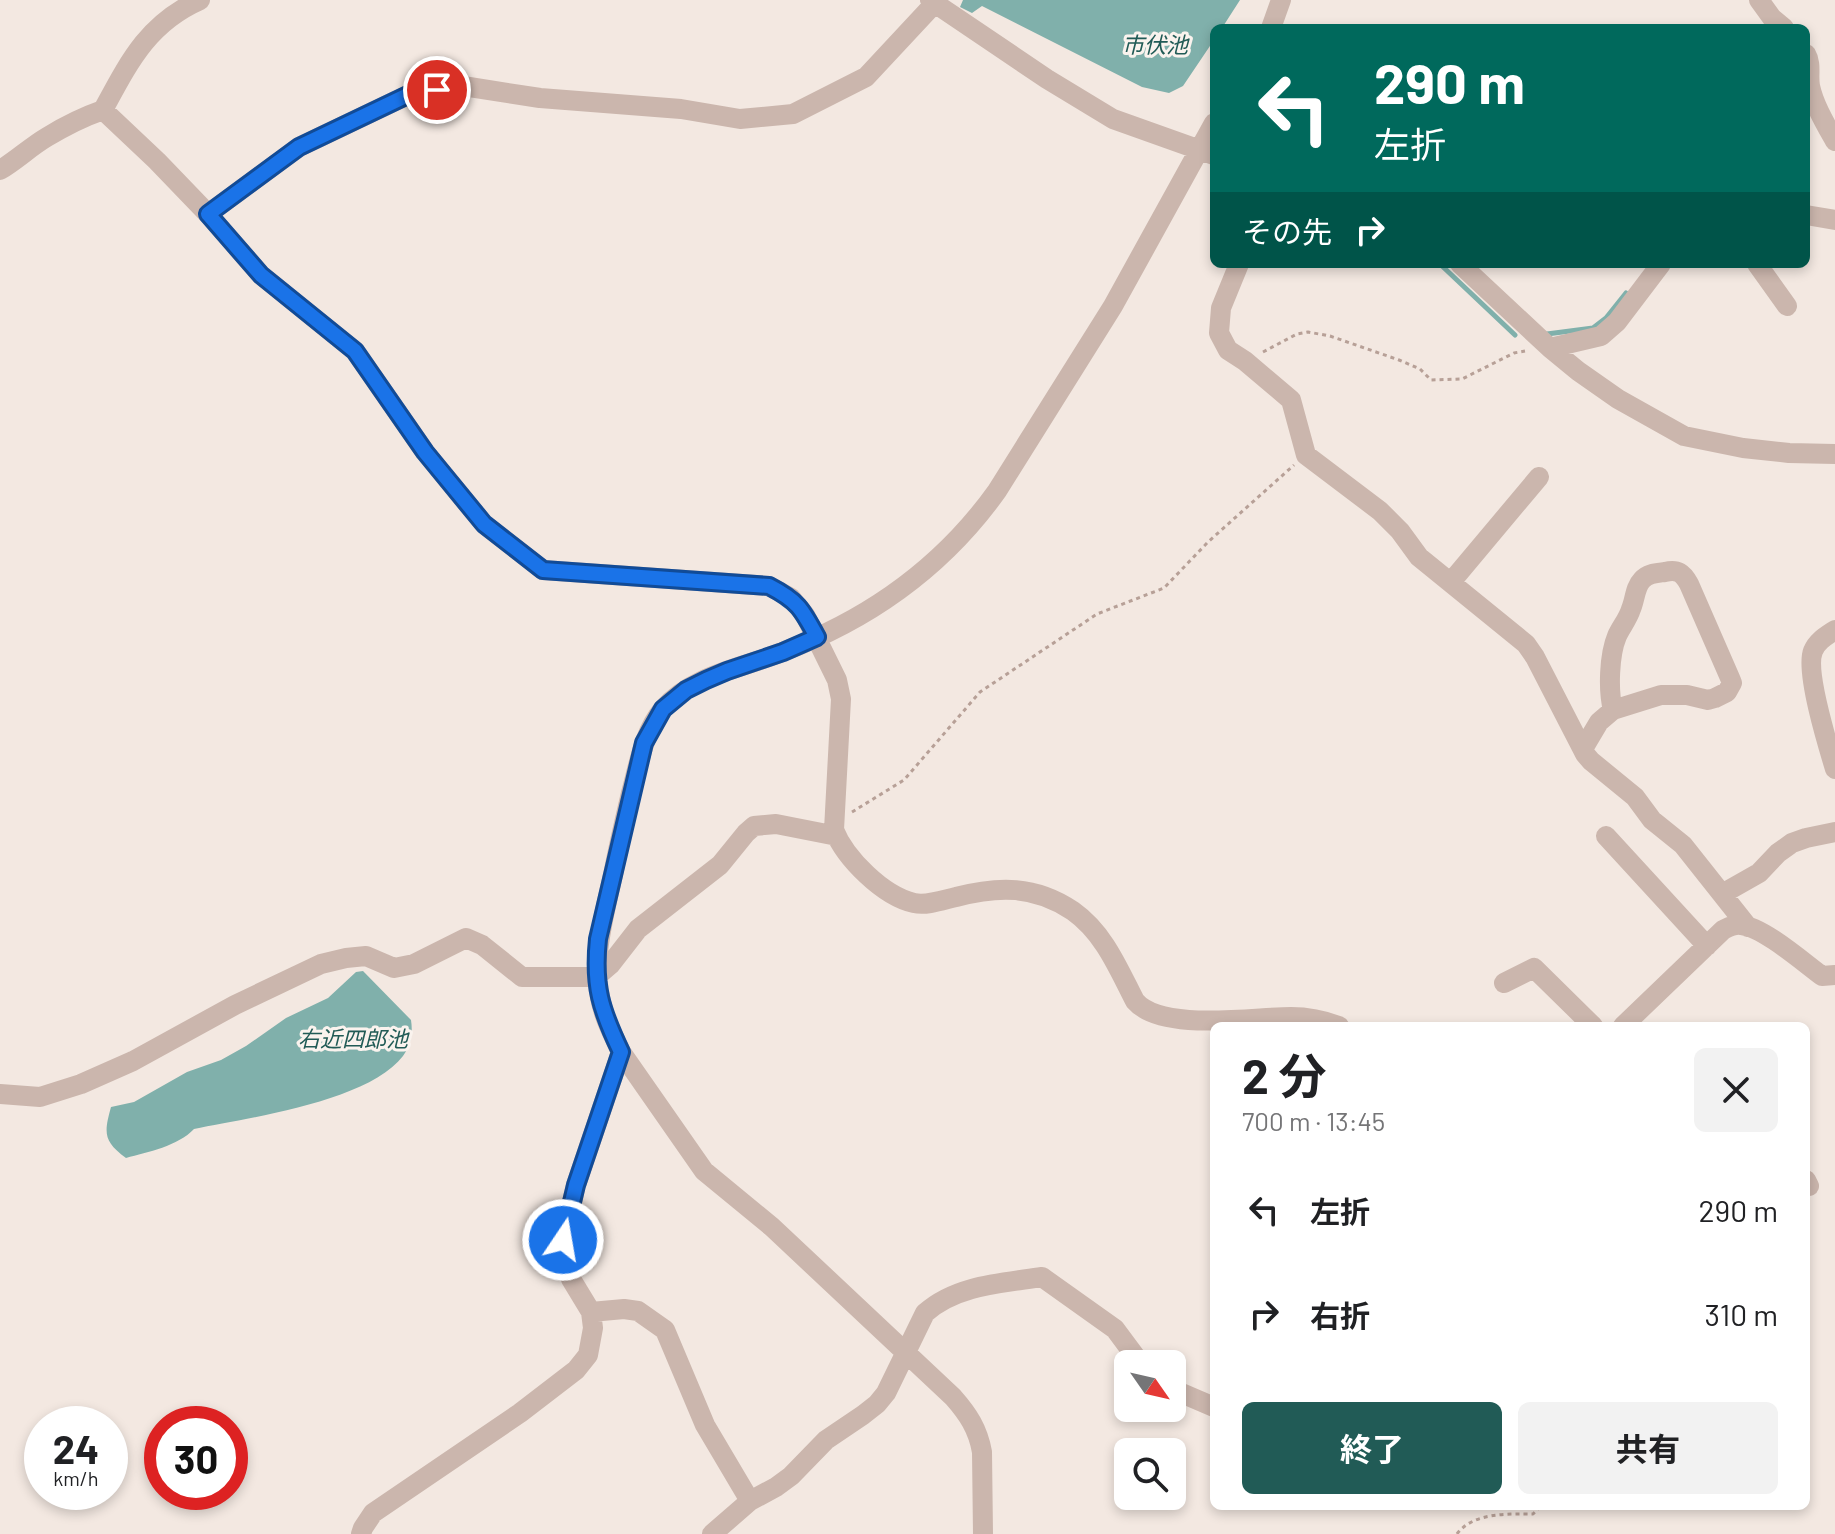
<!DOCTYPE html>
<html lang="ja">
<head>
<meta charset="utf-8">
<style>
	:root { --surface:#fff; --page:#f2f2f2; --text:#202124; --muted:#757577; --accent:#215b56 }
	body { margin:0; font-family:Barlow,"Noto Sans JP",sans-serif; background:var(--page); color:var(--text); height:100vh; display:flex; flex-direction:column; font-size:30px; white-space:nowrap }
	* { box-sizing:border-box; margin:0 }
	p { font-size:26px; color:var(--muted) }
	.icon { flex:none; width:44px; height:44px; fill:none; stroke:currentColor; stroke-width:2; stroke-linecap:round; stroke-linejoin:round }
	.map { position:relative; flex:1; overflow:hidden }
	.drawer { position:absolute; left:1210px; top:1022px; width:600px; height:488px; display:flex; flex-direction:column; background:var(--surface); border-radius:12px; box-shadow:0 4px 12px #0003 }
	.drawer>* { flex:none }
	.banner { position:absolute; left:1210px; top:24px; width:600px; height:244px; border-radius:12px; box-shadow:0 4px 12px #0003; background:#00695c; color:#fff; overflow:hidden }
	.needle { width:52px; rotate:124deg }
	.controls { position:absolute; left:1114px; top:1350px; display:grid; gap:16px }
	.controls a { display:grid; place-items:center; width:72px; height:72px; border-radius:12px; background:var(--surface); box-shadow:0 4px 12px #0003; font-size:40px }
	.speed { position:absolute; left:24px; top:1406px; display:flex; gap:16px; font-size:40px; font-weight:700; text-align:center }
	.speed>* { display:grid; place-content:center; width:104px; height:104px; border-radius:50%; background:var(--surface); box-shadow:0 4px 12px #0003; line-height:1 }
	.speed small { font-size:20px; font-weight:400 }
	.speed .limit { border:12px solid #d22; background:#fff; color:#111 }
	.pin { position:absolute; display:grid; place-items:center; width:68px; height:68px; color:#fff; margin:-34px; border:4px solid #fff; border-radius:50%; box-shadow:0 2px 8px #0007 }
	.me { position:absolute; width:88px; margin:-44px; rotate:12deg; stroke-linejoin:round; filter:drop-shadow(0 0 6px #0008) }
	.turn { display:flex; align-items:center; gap:28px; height:168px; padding:0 32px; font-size:36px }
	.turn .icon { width:104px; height:104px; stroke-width:2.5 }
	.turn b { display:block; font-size:56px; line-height:68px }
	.then { display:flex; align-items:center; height:76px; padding:0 32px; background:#0003; gap:16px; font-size:30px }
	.round { display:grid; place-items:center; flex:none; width:84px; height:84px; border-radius:12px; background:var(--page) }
	.overview { display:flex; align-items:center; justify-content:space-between; height:136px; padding:0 32px }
	h1 { font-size:48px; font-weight:700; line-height:60px }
	.button { display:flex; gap:16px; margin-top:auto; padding:16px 32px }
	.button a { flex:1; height:92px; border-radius:12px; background:var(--accent); color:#fff; font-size:32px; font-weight:700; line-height:92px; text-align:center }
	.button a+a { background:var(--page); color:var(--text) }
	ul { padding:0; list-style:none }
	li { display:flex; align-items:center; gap:24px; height:104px; padding:0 32px }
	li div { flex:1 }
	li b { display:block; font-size:30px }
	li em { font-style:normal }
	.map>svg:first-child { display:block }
</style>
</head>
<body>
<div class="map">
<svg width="1835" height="1534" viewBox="0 0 1835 1534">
	<rect width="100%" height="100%" fill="#f3e8e1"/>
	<path fill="#80b0ab" d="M963,0h277l-18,28h-8v12l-31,46 -14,7 -27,-6 -160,-81 -10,7 -12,-6z
		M363,971l48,49c2,13 0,25 -8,36 -34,45 -154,62 -209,73 -16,17 -46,23 -68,29 -23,-17 -22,-25 -15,-51l23,-5 53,-30 34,-12 25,-14 40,-28 42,-20 28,-26z"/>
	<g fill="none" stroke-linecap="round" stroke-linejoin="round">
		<path stroke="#80b0ab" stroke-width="5" d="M1440,264l75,71
			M1547,334l46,-6 13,-10 20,-25"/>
		<path stroke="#b7a097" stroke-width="3" stroke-dasharray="4 4" stroke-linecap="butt" d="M1263,352l34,-18 11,-2 22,4 69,24 21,9 11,11 31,-1 52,-26 11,-2
			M852,812l52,-32 76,-88 117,-78 67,-26 44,-46 86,-77
			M1457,1534c16,-22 52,-20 76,-20l8,-8"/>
		<path stroke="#cbb6ad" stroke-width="20" d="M930,0l117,79 66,40 101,36
			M1759,0l13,18 12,10
			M1271,28l10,-28
			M1806,54c6,10 2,21 4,32 4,19 16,39 25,55
			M103,110l54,51 51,53 53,61 94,76 70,101 59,72 59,46 226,16 22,12 14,17 32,65 4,19 -7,131c11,28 49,66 80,73 13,3 29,-3 42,-6 42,-11 79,-12 117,14 31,22 45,57 62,90 26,31 118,16 156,16 16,0 32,3 48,9
			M0,170c17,-10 30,-23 47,-33 18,-11 36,-20 56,-27 26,-48 45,-87 97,-110
			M208,214l91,-67 113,-54 51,-7 77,12 141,11 59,10 53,-5 73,-37 69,-74
			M1806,215l29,5
			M1239,264l-18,44 -2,25 9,17 17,11 46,39 15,55 74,56 20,20 19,26 107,87 9,13 50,97 6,7 44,36 17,23 31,25 65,82
			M1460,264l90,84 28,23 40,28 66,37 59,12 46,5 46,1
			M1757,264l30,42
			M1550,348l51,-12 16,-14 44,-58
			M1451,582l88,-105
			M1835,630c-9,6 -18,11 -22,21 -8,20 15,95 22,118
			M1583,749l16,-27 14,-12 48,-15h26l21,5 7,-2 12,-6 5,-9 -2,-5 -41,-94c-6,-11 -11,-15 -24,-12 -8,1 -17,1 -23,8 -7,7 -7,20 -11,29 -3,10 -10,18 -14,27 -8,19 -9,55 -4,74
			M1606,836l101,110
			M1722,894l37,-21 19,-20 14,-10 14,-5 29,-6
			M1504,983l30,-15 59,58
			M1623,1026l100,-96c6,-3 11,-6 18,-5 22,2 62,37 81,51l13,-1
			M0,1094l40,3 41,-13 52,-23 102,-56 86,-41 25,-6 20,-2 28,12 20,-4 52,-26 16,7 40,32h74l14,-12 28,-36 82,-64 26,-32 8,-7 22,-2 61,12
			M1806,1180l3,6
			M591,1312l33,-3 14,2 27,19 40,95 45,76
			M1172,1389l42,18
			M361,1534l2,-6 10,-15 147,-100 56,-43 12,-15 5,-27 -2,-16 -20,-33 -8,-27v-12l13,-55 45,-133
			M712,1534l38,-33 26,-14 15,-11 35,-36 37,-25 14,-11 9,-11 39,-80c31,-28 77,-30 117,-36l73,52 26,35
			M983,1534l-1,-82c-4,-23 -14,-38 -29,-55l-181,-170 -68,-56 -83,-119c-6,-13 -13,-26 -17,-39 -16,-48 0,-95 10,-143 5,-26 11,-51 17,-77 8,-29 12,-60 32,-84 29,-34 80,-41 119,-57 88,-33 160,-84 215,-161l116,-185 101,-183"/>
	</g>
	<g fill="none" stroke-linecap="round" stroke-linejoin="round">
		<g stroke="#114b97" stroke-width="20">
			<path id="route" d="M437,90l-25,3 -113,54 -91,67 53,61 94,76 70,101 59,72 59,46 226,16c29,15 33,23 48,51l-34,15 -56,19 -21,9 -20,10 -23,19 -19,34 -46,196c-5,47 3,71 23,113l-45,133 -13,55"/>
		</g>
		<use href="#route" stroke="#1a73e8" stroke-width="14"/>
	</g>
	<g text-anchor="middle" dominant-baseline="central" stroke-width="6" stroke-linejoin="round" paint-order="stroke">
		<g font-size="22" font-style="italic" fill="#215b56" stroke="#faf3ee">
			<text x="1155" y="44">市伏池</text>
			<text x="353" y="1038">右近四郎池</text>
		</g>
	</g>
</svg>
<div class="controls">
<a><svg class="needle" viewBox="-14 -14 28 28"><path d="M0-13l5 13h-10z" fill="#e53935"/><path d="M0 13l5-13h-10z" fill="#757577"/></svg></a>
<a><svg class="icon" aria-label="search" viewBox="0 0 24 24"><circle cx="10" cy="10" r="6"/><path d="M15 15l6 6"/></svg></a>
</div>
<div class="speed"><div>24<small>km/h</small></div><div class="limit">30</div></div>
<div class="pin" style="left:437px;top:90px;background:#d93025"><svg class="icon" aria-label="arrive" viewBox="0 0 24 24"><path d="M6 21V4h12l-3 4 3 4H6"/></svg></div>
<svg class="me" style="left:563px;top:1240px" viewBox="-20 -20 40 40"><circle r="17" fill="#1a73e8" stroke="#fff" stroke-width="3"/><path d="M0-11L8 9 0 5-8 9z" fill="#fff"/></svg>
<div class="banner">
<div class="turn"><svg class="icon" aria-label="left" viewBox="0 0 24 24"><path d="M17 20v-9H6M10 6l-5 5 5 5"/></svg><div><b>290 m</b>左折</div></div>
<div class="then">その先<svg class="icon" aria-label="right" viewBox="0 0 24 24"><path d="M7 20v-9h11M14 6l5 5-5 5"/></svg></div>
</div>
<section class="drawer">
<div class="overview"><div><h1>2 分</h1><p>700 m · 13:45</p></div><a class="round"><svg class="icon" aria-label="close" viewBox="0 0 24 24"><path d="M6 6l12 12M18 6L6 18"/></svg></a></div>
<ul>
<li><svg class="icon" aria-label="left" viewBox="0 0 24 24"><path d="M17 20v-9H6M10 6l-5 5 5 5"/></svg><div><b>左折</b></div><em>290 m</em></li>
<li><svg class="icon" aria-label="right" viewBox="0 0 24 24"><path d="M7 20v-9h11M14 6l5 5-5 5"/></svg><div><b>右折</b></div><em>310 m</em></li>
</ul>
<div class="button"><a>終了</a><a>共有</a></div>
</section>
</div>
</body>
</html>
